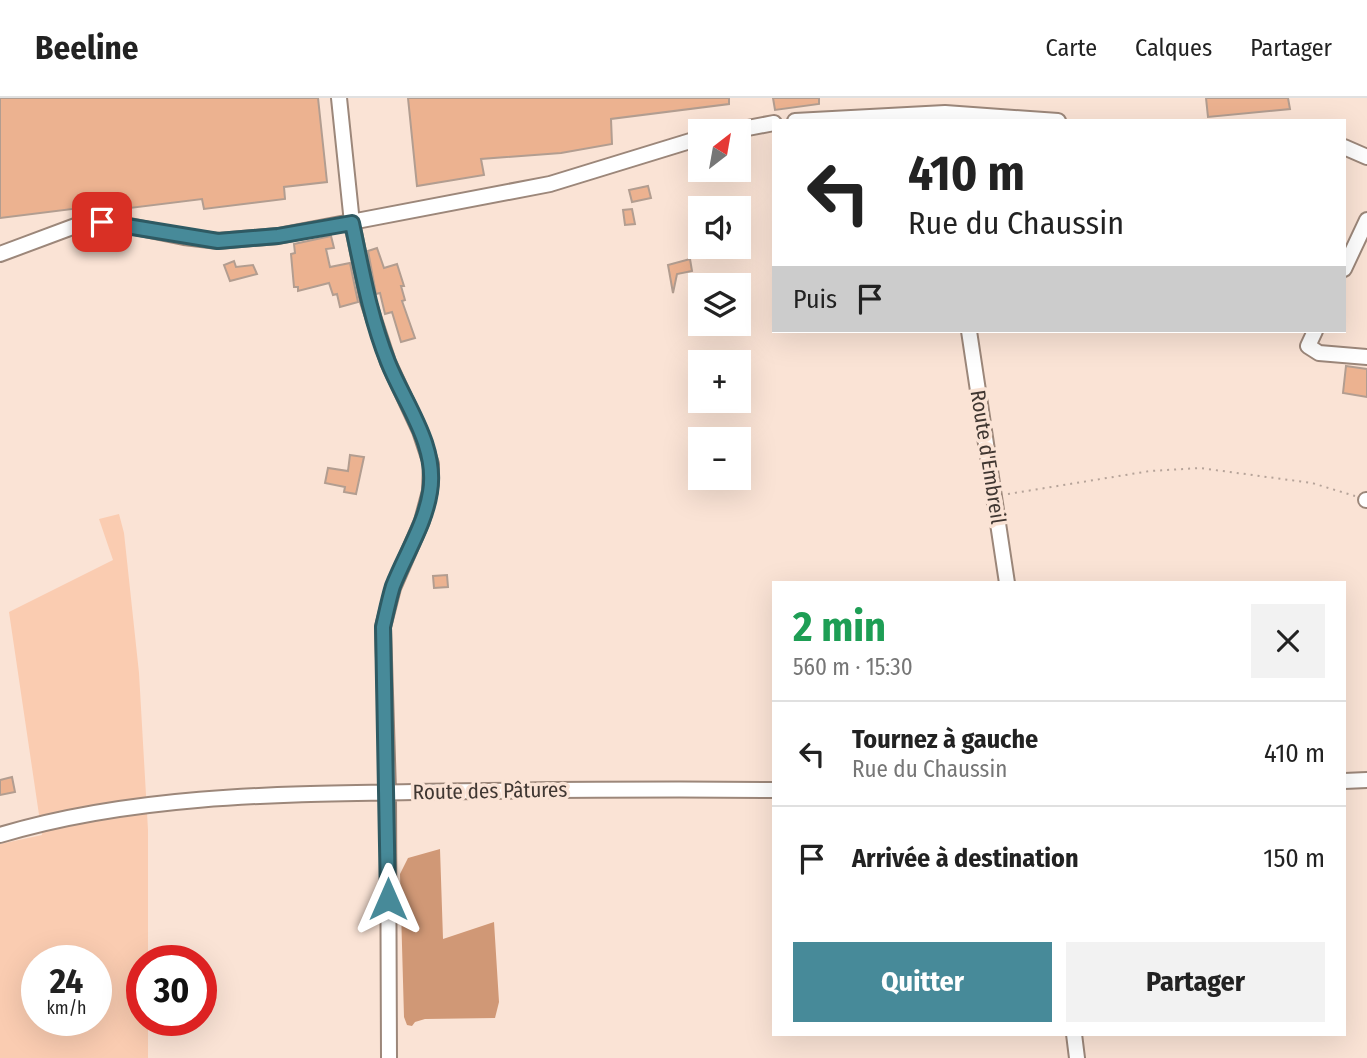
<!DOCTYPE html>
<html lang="fr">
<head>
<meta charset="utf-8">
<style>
	:root { --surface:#fff; --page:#f2f2f2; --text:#222; --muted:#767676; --line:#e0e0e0; --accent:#478a99 }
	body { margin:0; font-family:"Fira Sans Condensed",sans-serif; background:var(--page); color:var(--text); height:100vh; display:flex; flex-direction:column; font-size:26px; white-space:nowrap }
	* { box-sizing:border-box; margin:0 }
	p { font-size:23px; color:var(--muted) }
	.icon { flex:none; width:38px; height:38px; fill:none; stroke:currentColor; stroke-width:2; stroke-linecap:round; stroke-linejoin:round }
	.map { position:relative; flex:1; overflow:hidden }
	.sheet { position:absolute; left:772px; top:483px; width:574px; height:455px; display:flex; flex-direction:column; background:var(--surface); border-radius:0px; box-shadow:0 7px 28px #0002 }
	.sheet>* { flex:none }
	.hud { position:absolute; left:772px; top:21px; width:574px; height:214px; border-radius:0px; box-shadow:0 7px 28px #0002; background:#fff; color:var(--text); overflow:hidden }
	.needle { width:46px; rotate:31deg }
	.controls { position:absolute; left:688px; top:21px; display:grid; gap:14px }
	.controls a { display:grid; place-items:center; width:63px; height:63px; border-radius:0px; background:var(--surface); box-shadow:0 7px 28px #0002; font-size:35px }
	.speed { position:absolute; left:21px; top:847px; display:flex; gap:14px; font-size:35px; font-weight:700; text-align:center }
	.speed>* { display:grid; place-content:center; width:91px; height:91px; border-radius:50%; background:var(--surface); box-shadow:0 7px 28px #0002; line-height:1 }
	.speed small { font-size:18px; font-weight:400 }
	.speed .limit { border:10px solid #d22; background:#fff; color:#111 }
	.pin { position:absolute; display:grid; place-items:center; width:60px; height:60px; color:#fff; margin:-30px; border-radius:14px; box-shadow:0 4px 10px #0006 }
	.me { position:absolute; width:77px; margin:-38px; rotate:0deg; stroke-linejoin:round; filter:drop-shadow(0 0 5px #0008) }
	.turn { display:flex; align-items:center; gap:24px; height:147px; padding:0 21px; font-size:32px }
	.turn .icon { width:91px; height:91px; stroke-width:2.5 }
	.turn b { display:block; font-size:49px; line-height:60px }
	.then { display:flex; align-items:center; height:66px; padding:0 21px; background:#0003; gap:14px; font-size:26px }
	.round { display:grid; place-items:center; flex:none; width:74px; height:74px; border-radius:0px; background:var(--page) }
	.head { display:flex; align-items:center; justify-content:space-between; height:119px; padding:0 21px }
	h1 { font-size:42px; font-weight:700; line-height:52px; color:#1e9e55 }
	.primary-button { display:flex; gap:14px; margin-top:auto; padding:14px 21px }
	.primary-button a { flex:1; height:80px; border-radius:0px; background:var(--accent); color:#fff; font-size:28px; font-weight:700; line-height:80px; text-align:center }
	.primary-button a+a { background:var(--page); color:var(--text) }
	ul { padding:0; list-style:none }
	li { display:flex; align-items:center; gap:21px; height:105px; padding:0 21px; border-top:2px solid var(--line) }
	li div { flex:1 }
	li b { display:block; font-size:26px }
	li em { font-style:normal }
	header { display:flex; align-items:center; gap:42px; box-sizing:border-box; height:98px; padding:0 35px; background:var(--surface); border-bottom:2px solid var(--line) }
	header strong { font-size:33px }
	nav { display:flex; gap:38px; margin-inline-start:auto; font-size:24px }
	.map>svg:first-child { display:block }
</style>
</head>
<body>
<header>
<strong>Beeline</strong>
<nav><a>Carte</a><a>Calques</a><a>Partager</a></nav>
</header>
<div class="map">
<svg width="1367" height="960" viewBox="0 0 1367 960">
	<rect width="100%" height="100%" fill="#fae3d5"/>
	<path fill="#faccb1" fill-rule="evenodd" d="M119,416l5,19 15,140 9,157v131h-6v59h6v38h-148v-214l42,-9 -33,-223 104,-52 -14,-41zM37,863h59v59h-59z"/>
	<path fill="#d09876" d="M440,751l3,90 51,-17 5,80 -4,16 -70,1 -10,3 -3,4 -5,-1 -3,-8 -4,-143 8,-16z"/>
	<path fill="#ecb290" stroke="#b29d90" stroke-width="2" d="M0,0h318l9,84 -43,5 1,12 -81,10 -2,-10 -72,9 -2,-6 -128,16z
		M408,0h321v6l-118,15 1,25 -51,9 -80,6 3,16 -67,11z
		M773,0h46v6l-44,6z
		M1206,0h82l2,11 -82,8z
		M648,88l3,12 -19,4 -3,-12z
		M632,111l3,15 -10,1 -2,-15z
		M331,138l3,12 -8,1 4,18 20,-4 8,39 -18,5 -3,-13 -4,1 -4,-12 -31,8v-4h-4l-3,-33 4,-1 -1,-9z
		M377,150l7,20 13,-4 7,22h-3l4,14 -3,1 13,37 -14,4 -9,-30 -7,2 -5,-21 -4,1 -8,-43z
		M690,161l2,12 -15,3 -4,19 -5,-28z
		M234,163l2,6 17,-2 4,9 -27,7 -6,-16z
		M1346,268l21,3v28l-24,-4z
		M350,357l14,2 -8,37 -12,-2 1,-5 -20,-4 3,-15 20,3z
		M447,477l1,12 -14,1 -1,-12z
		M12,679l3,15 -15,3v-15z"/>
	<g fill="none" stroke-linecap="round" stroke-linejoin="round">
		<g stroke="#9c877a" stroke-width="18">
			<path id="minor" d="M339,0l13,125 16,78 20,61 32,69 11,33 -1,27 -8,30 -29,67 -10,39 5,165 1,266
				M795,23l150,-8 113,8
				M732,33l42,-8
				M1344,49l23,10
				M0,156l86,-32 39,3 59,12 34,4 60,-5 272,-52 150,-46
				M1344,171l23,-49
				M969,233l38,252
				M1315,233l-7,15 11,7 48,4
				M1366,402h1
				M1344,683l23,-1
				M0,737c133,-40 277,-41 414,-43 120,-2 240,-3 360,-2
				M1074,936l3,24"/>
		</g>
		<path stroke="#b5a399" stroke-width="2" stroke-dasharray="2 5" stroke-linecap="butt" d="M1008,396l142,-23 50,-3 112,15 43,13"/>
		<use href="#minor" stroke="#fff" stroke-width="14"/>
	</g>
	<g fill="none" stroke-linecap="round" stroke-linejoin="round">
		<g stroke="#2e5a63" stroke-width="18">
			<path id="route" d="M102,124l116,19 60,-5 74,-13c10,47 18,94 36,139 16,41 50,83 42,130 -5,33 -25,63 -37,94 -4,13 -7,28 -10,41l5,272"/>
		</g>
		<use href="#route" stroke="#478a99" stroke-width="12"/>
	</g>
	<g text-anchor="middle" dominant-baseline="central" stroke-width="7" stroke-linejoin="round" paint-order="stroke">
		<g font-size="21" fill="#403732" stroke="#fae3d5">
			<text transform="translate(988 359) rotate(81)">Route d'Embreil</text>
			<text transform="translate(490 693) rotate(-1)">Route des Pâtures</text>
		</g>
	</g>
</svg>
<div class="controls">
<a><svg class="needle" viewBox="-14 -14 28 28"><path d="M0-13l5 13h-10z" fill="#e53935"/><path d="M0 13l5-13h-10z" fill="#767676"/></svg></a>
<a><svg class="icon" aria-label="sound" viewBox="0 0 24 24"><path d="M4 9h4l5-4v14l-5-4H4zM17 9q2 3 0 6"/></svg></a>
<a><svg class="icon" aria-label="layers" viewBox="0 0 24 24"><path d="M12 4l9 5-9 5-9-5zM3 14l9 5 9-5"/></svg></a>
<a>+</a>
<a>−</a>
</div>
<div class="speed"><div>24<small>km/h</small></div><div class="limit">30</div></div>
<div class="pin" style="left:102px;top:124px;background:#d93025"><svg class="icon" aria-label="arrive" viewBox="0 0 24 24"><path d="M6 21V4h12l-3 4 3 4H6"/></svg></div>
<svg class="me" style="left:388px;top:801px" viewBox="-20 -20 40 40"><path d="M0-17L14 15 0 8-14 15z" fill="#478a99" stroke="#fff" stroke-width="4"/></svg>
<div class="hud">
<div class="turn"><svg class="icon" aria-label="left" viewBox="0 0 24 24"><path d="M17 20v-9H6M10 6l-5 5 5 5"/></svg><div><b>410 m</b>Rue du Chaussin</div></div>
<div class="then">Puis<svg class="icon" aria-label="arrive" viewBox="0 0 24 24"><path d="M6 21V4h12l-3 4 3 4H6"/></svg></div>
</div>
<section class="sheet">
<div class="head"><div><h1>2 min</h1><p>560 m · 15:30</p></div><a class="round"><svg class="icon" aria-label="close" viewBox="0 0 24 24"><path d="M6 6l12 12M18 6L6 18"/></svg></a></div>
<ul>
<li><svg class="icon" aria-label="left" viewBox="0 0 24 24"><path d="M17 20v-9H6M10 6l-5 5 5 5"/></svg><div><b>Tournez à gauche</b><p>Rue du Chaussin</p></div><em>410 m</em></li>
<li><svg class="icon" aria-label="arrive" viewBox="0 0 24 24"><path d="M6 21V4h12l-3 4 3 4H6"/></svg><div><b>Arrivée à destination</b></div><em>150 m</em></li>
</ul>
<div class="primary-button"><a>Quitter</a><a>Partager</a></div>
</section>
</div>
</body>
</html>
